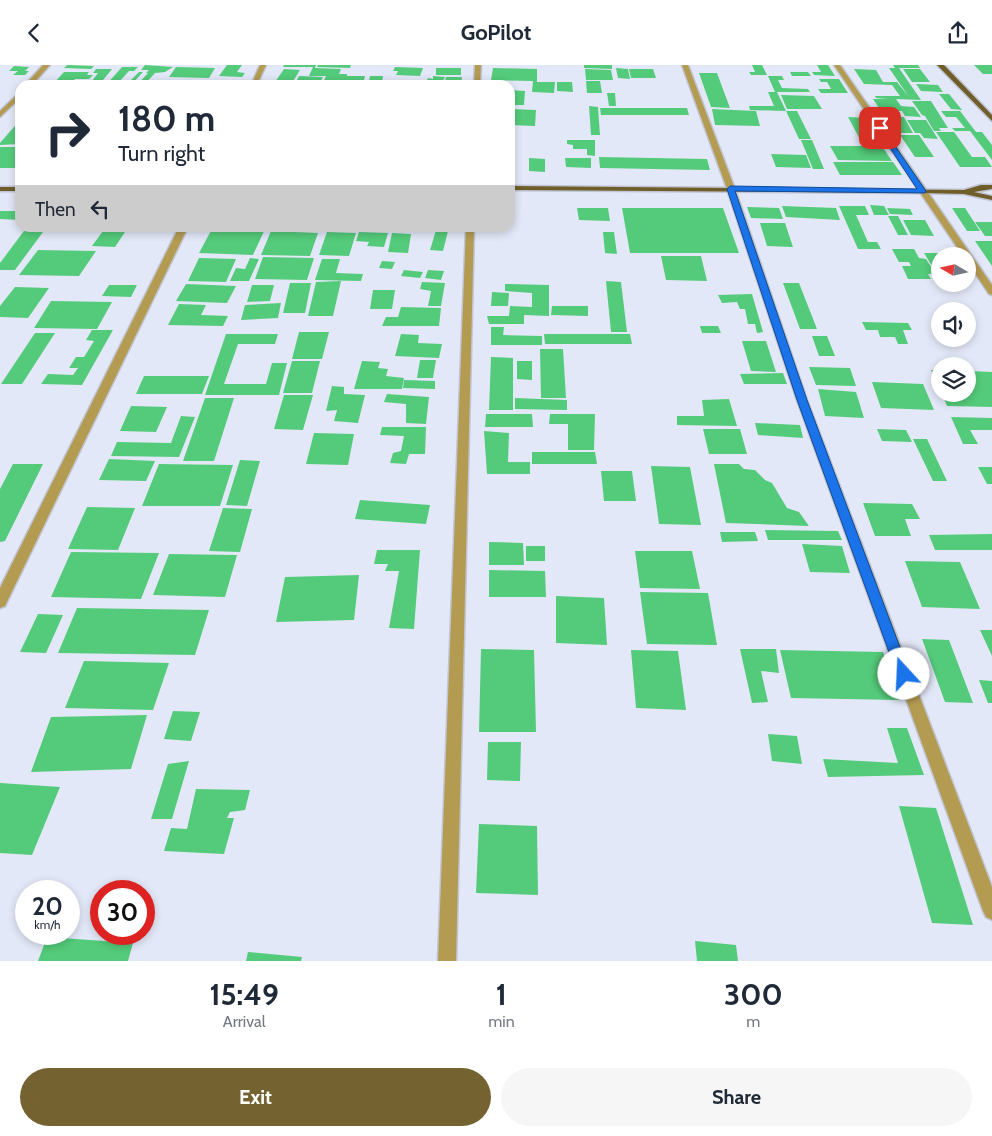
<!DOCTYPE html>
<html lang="en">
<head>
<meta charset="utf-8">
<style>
	:root { --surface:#fff; --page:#f6f6f7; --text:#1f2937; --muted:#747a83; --accent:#746331 }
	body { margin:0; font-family:Cabin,sans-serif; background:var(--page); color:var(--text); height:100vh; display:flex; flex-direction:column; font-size:19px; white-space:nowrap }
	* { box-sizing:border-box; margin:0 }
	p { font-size:16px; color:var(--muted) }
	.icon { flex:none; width:28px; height:28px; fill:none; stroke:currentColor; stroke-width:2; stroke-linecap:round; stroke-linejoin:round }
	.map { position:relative; height:896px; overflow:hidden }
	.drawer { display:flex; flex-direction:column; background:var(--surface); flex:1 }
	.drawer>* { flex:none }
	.guide { position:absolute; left:15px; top:15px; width:500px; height:152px; border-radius:15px; box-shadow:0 2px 8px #0003; background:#fff; color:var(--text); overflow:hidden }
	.needle { width:32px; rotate:279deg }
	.fabs { position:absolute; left:931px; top:182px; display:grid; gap:10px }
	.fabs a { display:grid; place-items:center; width:45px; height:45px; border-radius:50%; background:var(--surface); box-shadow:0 2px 8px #0003; font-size:25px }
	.speed { position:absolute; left:15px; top:815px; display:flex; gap:10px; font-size:25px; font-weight:700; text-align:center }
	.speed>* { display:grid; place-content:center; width:65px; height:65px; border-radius:50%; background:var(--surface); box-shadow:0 2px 8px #0003; line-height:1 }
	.speed small { font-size:12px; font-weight:400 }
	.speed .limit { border:8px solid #d22; background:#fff; color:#111 }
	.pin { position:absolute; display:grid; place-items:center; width:42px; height:42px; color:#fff; margin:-21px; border-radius:10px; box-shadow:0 2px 8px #0006 }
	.me { position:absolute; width:55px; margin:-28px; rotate:340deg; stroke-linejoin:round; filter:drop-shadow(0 0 4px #0008) }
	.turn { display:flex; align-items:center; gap:18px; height:105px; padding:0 20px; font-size:22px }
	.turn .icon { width:65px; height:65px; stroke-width:2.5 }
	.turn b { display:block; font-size:35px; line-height:42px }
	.then { display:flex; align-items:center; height:48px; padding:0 20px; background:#0003; gap:10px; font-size:19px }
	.eta { display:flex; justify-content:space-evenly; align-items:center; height:85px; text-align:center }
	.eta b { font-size:30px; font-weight:700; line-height:35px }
	.cta { display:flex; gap:10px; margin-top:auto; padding:10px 20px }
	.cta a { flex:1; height:58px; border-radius:30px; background:var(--accent); color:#fff; font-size:20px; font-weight:700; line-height:58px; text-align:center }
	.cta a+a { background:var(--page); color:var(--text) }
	header { display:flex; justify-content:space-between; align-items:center; height:65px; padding:0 20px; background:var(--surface); font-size:22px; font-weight:700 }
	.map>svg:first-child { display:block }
</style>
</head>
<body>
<header><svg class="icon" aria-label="back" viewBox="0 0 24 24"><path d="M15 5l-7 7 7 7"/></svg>GoPilot<svg class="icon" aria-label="share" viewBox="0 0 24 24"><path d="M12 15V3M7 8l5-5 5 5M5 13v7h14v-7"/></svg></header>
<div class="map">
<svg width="992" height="896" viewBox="0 0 992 896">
	<rect width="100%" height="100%" fill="#e3e8f8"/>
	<path fill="#54cb7a" d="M67,0l27,1 -3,3 -27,-1z
		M145,0l28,2 -8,5 -10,1 -11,12h-7l11,-12h-2l3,-3h-8z
		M227,0h15l-5,7 8,1 -3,4 -23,-1z
		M284,0h32l-1,3 26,1 -2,5h8v2h18l-1,4 -20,2 -1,3h-21l4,-9h-17l4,-9h-30z
		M318,0h33l-1,3 -33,-1z
		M584,0h28v4l-28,-1z
		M752,0h10l5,10h-16l-2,-3h6z
		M817,0h11l7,11 -21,-1 -2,-3h9z
		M893,0h25l2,3h-21l22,32 -25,-1 5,7 13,1 7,10 -16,-1 -3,-5h-21l-8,-12h15l-12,-1 -1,-2h25l-8,-11 -28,-1 -10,-15 22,1 7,12h14l12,15 -20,-29h6z
		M974,0h18v9h-9z
		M14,1l15,1 -4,4h4l-4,4h-12l5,-4h-9z
		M122,2h16l-4,4h-5l-11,12h10l11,-11h4l-12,13h-25z
		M176,2l39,1 -6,10 -40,-1z
		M395,2l28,1 -3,8 -24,-1 2,-4h-5z
		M436,3h25v7h-25z
		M493,3l44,1v13h18l-1,11 -22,-1 1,-11 -42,-1z
		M616,3l12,1 2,10 -12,-1z
		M96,4h16l-13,16h-10l9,-12h-5z
		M284,4l16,1 -8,13 -17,-1z
		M585,4l26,1 2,10h-27z
		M629,4h24l3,9h-25z
		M903,4h17l10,13h-18z
		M64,7h25l-2,3h6l-4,4h-14l-5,6h-18z
		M790,7h18l3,4h-19z
		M699,8h18l13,35 -19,-1z
		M299,11l24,1 -2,4 -24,-1z
		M370,11h13l-1,7h12l-1,2h-25z
		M433,11l12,1 -4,8h-10l1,-3h-6l2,-4 5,1z
		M768,11h14l2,4h-6l4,8 26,1 2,3h-35z
		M446,12h16l-1,8h-17z
		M819,14h20l9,14h-27l-3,-4h13l-4,-7h-6z
		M151,15l31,1 -3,4h-32z
		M586,16h14l2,12h-15z
		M557,17h15l1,10 -16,-1z
		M916,19l22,1 5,7 -22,-1z
		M510,25l15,1 -1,14h-14z
		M768,27h9l9,19 -36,-1 -1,-4h25z
		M607,28h8l1,13h-7z
		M939,29h10l13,16 -11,-1z
		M781,30l33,1 8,13h-35z
		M912,36h19l17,27h-9l2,3h-7l-9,-15 -3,-1z
		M589,41l9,1 2,28h-9z
		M600,43h87l2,7h-88z
		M510,44l26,1 -1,16 -25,-1z
		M712,44l44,2 4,15 -45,-1z
		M786,46h11l14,28h-12z
		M941,46h19l16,21h6l10,13v15l-22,-29h-15l-3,-3h13l-9,-11h-10z
		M848,52l19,1 17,27h-21z
		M887,52h17l9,16h-16z
		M20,55v24l-20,1v-2z
		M907,55h19l12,19 -14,-1 -4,-5h-5z
		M936,67h18l18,25h13l7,10h-32z
		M900,70h19l15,22h-19z
		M567,75h28v16l-8,-1v-6h-14v-4l-6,-1z
		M801,75h11l12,29h-11z
		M830,81h52l10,15 -54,-1z
		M0,82h20v21h-20z
		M771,89l35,1 5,13 -35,-1z
		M599,92l108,2 3,11 -110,-2z
		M529,93l16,1v13l-16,-1z
		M565,93h26v10l-25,-1z
		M833,97h60l9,13h-62z
		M870,140l14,1 5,9h-15z
		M782,141l54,2 4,12 -54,-3z
		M839,141h26l4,9h-13l12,27h9l4,7h-23z
		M747,142l32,1 4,11 -32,-1z
		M577,143h31l2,13 -31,-1z
		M622,143h101l16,45h-109z
		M887,143l23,1 3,6 -23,-1z
		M952,143h13l15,23h-13z
		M0,146h20v9l-20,-1z
		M888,151h10l10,19h-10z
		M903,155h22l9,16 -23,-1z
		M975,157h17v14h-7z
		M760,158h25l8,24 -26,-1z
		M124,162h40l-2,4 -40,-1z
		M213,162h53l-13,28 -54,-2z
		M437,162h12l-6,24 -13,-1z
		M24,166l19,1 -28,38h-15v-7z
		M103,166l22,1 -10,15 -23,-1z
		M271,166l47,2 -8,23 -49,-1z
		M327,167l29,1 -7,23 -30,-1z
		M359,167l29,1 -4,14 -17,-1 2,-4 -13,-1z
		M603,167h11l3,22 -12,-1z
		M392,168l19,1 -3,19 -20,-1z
		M975,176h17v25z
		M892,184h22l5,9 7,1 10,15h-8l3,5h-23l-6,-13h9l-2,-4h-10z
		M38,185l58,1 -17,25 -60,-1z
		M924,188h31l2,3h-17v18h-3z
		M661,191h40l6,25 -41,-1z
		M263,192l51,1 -7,22 -52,-1z
		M199,193l37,1 -10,23 -38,-1z
		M250,193l9,1 -10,22h-19l6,-13 9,1z
		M322,194h18l-4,14 27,1 -2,7 -46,-1z
		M382,196l13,1 -3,7 -13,-1z
		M404,205l19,2 -3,6 -19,-2z
		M428,205l16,1 -3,9 -16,-2z
		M341,216l-8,35h-25l8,-34z
		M606,216l15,1 6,50h-16z
		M422,217l23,1 -4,23h-13l3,-15 -11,-2z
		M290,218h21l-6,30h-22z
		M783,218h16l18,46h-17z
		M186,219l50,2 -9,17 -51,-2z
		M505,219l44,1v31l-25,-1v9h-35l-2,-8h22l1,-10 22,1v-14l-27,-2z
		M109,220h28l-6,12 -29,-1z
		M252,220h22l-4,16 -23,1z
		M15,222l34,1 -21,30 -28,-1v-11z
		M373,225h22l-3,19h-22z
		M492,227l17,1 -1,13h-17z
		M752,229l11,38 -6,1 -2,-9h-7l-3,-15h-5l-3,-7 -15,1 -4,-8z
		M51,236l61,1 -15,27 -63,-1z
		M281,238l-3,15 -37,2 4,-15z
		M179,239l27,1 -5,10 27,1 -5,10 -55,-1z
		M552,241h36v10l-37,-1z
		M401,242l40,1 -2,18h-57l4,-9h12z
		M862,257l46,1 4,7h-9l5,14h-10l-3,-7h-15l-2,-7h-12z
		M700,261h18l3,7h-19z
		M491,262h13l-1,8 39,1v9h-51z
		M92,265h21l-31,55 -41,-1 7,-10 25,1 5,-7h-9l7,-11h8l10,-16 -8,-1z
		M299,267h30l-7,27h-30z
		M35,268h20l-33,51h-21z
		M226,269h52l-3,10h-37l-14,40h42l6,-21h15l-8,32h-74z
		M401,269l18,1 -1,8 24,1 -3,14 -44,-2z
		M544,269h86l2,10h-87z
		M812,271h15l8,20h-16z
		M742,276h24l10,31 -25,-1z
		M540,284h23l3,49h-25z
		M491,292l22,1v52h-24z
		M420,295h16l-3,18h-16z
		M292,296h28l-8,32h-29z
		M362,296l18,1 -2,6 10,1 -2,7 18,2 -2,11h-48z
		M517,296h15v19l-15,-1z
		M809,302l41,1 6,18 -40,-1z
		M931,305h9v20z
		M968,306l24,1v35l-45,-1 -5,-12h26z
		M783,308l4,11h-43l-4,-10z
		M144,311h65l-7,18h-66z
		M404,315l31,1v8l-32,-1z
		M872,317l51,2 11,26 -53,-2z
		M332,321l12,1v7l21,1 -7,28 -24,-2 3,-11 -11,1z
		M818,324l38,3 8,26 -39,-2z
		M387,329l42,3 -3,27 -20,-1v-19l-22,-2z
		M284,330h29l-10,35 -29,-1z
		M205,333h29l-20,63h-31z
		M515,333l52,2v10l-52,-1z
		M729,334l8,27 -60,-1v-9h27l-2,-16z
		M131,341l36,1 -11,25 -36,-1z
		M486,349h46l1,13h-48z
		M550,349h45l-1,36h-26v-26h-19z
		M181,351l14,1 -16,40 -68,-1 6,-14 54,1z
		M951,352l41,1v12h-22l8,14h-15z
		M755,358l45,2 3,13 -45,-3z
		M382,362h44l-1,27h-16l-3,10 -16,-1 3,-10 8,-2 3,-15 -24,-1z
		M703,364h37l7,25h-38z
		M877,364l29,1 6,12 -30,-1z
		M484,366l25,2 -1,29h22v12h-43z
		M314,368l40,1 -6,31 -42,-1z
		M913,374h14l20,42h-14z
		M532,387h63l2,12h-65z
		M109,394l46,2 -9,20 -47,-1z
		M240,395l20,1 -13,45 -21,-1z
		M13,399h30l-38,77 -5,1v-53z
		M159,399l74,1 -13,41h-78z
		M714,399h25l5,5 11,1 10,10 7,3 15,25 12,4 10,14 -83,-3z
		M651,401l39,1 11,58 -42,-1z
		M978,402h14v17h-5z
		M601,406h31l4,30h-32z
		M360,435l70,5 -4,19 -71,-5z
		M863,438l49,1 8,15h-15l6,17h-36z
		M87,442l48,1 -17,42 -50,-1z
		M223,443l29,1 -12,43 -31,-1z
		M765,465l73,1 4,9h-74z
		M720,467h35l3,9 -36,1z
		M992,469v16h-57l-6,-15z
		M489,477l34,1 1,22h-35z
		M802,479l40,2 8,27 -40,-1z
		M526,481h19v15h-19z
		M377,485h43l-6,79 -25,-1 10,-57h-14l3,-7h-14z
		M635,486h57l8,38 -60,-1z
		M71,487l88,1 -18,46 -90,-2z
		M169,489l68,1 -12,42 -72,-2z
		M905,496l55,1 20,47 -58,-2z
		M489,505l56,1 1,26h-57z
		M359,510l-5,45 -78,2 9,-45z
		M640,527l68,1 9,52 -70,-1z
		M556,531l48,2 3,47 -51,-2z
		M77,543l132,2 -14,45 -137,-2z
		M38,549l25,1 -17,38 -26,-1z
		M980,565h12v26z
		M922,574l27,1 24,63 -28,-1z
		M481,584l53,1 2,82h-57z
		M740,584h36l3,24 -18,-2 7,31 -16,1z
		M631,585l47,1 8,59 -50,-2z
		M780,585l103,2 16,48 -108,-2z
		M84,596l85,2 -16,47 -88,-2z
		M979,615l13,1v22h-4z
		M173,646l27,1 -9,29 -27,-2z
		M147,650l-16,54 -100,3 20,-55z
		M887,663h20l17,47 -96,2 -5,-18 75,4z
		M768,669l29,2 5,28 -30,-3z
		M488,677h33l-1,39 -33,-1z
		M189,696l-17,58h-21l17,-55z
		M0,718l60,4 -28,68 -32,-2z
		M196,724l54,1 -5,20 -15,2 -3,6h7l-10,36 -60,-3 7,-23 16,1z
		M899,741l37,2 37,117 -41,-2z
		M479,759l58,2 1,69 -62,-2z
		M47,872l86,6 -5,18h-90z
		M695,876l41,4 2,16h-41z
		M248,887l54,5 -1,4h-55z"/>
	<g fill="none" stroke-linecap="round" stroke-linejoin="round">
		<g stroke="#c0c5d4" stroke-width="3">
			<path id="minor" d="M43,0h7l-18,20h-7z
				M260,0h6l-9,20h-6z
				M475,0h6l-1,20h-6z
				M682,0h6l47,124 72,211 185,487v33l-6,-3 -3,-6 -186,-511 -70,-211z
				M834,0h6l152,220v10l-3,-1 -21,-31v-7h-5z
				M20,27v6l-20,19v-6z
				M179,162h9l-183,379 -5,2v-20z
				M466,162h8l-18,734h-18z"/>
		</g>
		<g stroke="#c0c5d4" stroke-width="3">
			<path id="major" d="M937,0h7l48,50v6z
				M981,120h11v4l-18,3 18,4v4l-28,-6 -42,-1 -412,-3v-4l454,4z
				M0,122h20v4h-20z"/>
		</g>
		<use href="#minor" fill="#b49b52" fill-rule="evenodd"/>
		<use href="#major" fill="#6f5e2a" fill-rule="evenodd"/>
	</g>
	<path fill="#1a73e8" stroke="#114b97" d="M878,62h4l44,64 -1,2 -190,-2 72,209 103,274 -2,4 -4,2 -5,-2 -2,-4 -100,-274 -70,-211 3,-3 187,3 -40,-61z"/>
</svg>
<div class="fabs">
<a><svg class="needle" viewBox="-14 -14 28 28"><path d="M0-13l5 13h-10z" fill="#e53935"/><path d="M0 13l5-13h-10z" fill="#747a83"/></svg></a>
<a><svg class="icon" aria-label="sound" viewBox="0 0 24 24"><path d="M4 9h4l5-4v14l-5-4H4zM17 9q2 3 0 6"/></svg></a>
<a><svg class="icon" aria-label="layers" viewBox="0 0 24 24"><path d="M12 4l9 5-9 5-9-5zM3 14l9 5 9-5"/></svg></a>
</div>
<div class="speed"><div>20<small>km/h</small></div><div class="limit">30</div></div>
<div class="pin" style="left:880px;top:63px;background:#d93025"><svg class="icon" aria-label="arrive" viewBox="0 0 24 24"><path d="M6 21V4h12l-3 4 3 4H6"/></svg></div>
<svg class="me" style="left:904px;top:609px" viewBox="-20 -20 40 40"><circle r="19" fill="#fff"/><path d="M0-13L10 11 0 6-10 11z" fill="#1a73e8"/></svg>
<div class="guide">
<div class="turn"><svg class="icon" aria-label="right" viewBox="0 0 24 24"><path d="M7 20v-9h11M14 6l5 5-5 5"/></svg><div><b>180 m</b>Turn right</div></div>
<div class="then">Then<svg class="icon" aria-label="left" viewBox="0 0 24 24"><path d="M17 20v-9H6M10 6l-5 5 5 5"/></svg></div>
</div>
</div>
<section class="drawer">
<div class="eta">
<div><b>15:49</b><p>Arrival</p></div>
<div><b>1</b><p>min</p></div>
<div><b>300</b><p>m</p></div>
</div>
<div class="cta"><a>Exit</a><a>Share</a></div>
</section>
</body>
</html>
